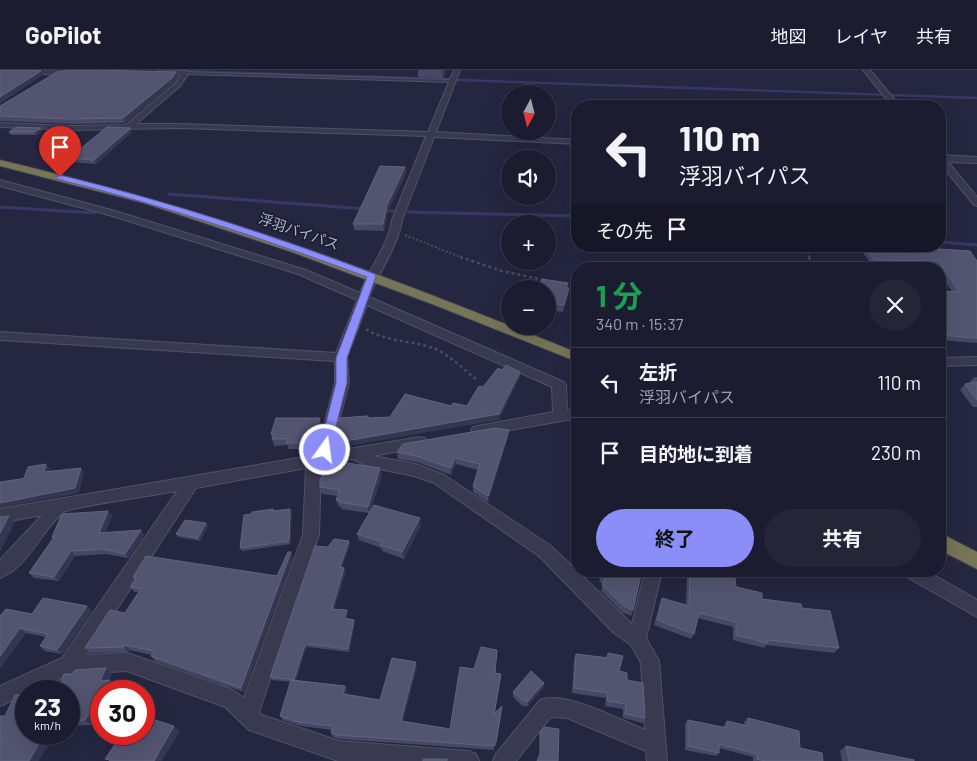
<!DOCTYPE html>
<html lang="ja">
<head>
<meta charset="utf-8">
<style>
	:root { --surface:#1c1c30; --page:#252538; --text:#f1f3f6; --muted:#a0a1ab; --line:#3a3a4c; --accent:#8b8ef9 }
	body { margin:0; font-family:Barlow,"Noto Sans JP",sans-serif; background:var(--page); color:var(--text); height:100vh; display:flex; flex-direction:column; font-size:19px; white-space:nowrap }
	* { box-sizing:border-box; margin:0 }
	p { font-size:16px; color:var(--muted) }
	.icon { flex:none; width:28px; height:28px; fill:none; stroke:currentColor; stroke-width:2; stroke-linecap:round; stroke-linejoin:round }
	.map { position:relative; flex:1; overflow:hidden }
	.side { position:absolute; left:571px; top:192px; width:375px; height:315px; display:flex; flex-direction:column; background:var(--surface); border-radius:20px; box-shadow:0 5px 20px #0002,0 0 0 1px var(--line) }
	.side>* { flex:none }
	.hud { position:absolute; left:571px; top:30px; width:375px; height:152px; border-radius:20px; box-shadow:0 5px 20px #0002,0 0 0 1px var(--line); background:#1c1c30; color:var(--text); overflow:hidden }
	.needle { width:32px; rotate:187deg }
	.controls { position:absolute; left:501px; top:15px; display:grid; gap:10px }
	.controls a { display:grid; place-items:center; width:55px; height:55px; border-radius:50%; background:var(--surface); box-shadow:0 5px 20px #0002,0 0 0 1px var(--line); font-size:25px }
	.speed { position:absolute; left:15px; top:610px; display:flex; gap:10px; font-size:25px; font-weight:700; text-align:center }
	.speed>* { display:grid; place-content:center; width:65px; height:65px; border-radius:50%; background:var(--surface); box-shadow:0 5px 20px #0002,0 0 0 1px var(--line); line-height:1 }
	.speed small { font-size:12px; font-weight:400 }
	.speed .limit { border:8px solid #d22; background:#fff; color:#111 }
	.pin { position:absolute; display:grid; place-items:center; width:42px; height:42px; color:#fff; margin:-51px -21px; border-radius:50% 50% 50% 0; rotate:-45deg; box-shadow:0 0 5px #0007 }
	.pin .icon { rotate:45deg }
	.me { position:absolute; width:55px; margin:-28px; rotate:14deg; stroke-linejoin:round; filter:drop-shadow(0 0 4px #0008) }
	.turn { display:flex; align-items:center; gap:18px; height:105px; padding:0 25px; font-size:22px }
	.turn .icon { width:65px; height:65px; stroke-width:2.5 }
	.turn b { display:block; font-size:35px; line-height:42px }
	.then { display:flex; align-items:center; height:48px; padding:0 25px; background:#0003; gap:10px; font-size:19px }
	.round { display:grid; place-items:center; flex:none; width:52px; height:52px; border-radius:26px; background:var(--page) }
	.head { display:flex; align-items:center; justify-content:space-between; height:85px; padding:0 25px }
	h1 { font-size:30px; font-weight:700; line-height:38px; color:#1e9e55 }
	.primary-button { display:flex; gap:10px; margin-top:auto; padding:10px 25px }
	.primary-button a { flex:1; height:58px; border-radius:30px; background:var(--accent); color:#111; font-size:20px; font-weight:700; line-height:58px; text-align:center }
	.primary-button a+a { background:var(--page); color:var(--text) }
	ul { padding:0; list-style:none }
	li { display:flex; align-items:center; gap:15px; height:70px; padding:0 25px; border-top:1px solid var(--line) }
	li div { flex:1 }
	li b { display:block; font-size:19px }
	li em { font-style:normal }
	header { display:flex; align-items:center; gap:30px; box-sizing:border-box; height:70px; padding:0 25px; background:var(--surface); border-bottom:1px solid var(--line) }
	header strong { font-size:24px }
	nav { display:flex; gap:28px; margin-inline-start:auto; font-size:18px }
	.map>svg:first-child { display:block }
</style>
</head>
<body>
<header>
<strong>GoPilot</strong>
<nav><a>地図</a><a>レイヤ</a><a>共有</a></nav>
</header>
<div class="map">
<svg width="977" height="691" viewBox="0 0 977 691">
	<rect width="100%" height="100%" fill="#252640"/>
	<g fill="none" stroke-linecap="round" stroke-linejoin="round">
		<path stroke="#363965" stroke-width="2.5" d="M180,1l268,8
			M458,10l519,18"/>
		<path stroke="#363965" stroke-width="3" d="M169,124l197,15
			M0,137l95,6
			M382,140l11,1
			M408,142l170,4
			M940,172l37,3"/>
		<g stroke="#515267" stroke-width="2">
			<path id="lane" d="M185,2l267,8 2,1 -2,1 -266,-8z"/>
		</g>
		<g stroke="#515267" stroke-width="2">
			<path id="street" d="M19,0h62l-25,5 -34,-3z
				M454,0h6l-24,62 142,8v4l-144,-7 -32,83c-4,26 -23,52 -33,77l195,85 2,3 1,25 11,-2v10l-100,18 -5,-1 -2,-4 2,-4 5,-1 75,-14 -1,-25 -185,-82 -20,52 2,26 -18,69 89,-15 5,1 2,4 -2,4 -52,10 43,8 28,11 107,71 81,78 13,-53h17l-16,67 13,23 8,100h-20l-1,-10 -79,-33 -16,-1 -35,44h-23l3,-7 44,-54c25,-10 80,20 105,30l-4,-67 -10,-18 -17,-12 -75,-77 -105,-73 -20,-7 -45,-9 -16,-8 -32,6 -2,70 -60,177 3,3 77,26 130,10 7,3 3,7h-141l-89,-31 -24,-23 -98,-36 -57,3 -37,17h-7v3l-26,12v-20l62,-28 115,-167c-16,3 -106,16 -113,21 -23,18 -35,55 -64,66v-18l42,-45 -42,8v-14l316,-54 19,-72v-22l-335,-21v-8l336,21 21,-53 -59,-26 -189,-59 -109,-29v-6l115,31 191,59 54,23c9,-24 28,-47 32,-73l34,-84 -246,-8 -108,2 -72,-3v-4l72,3 54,-1 49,-41 6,-9 -24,-2v-2l2,-1 27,1 3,2 -9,13 -44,38h44l248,8zM306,398l-3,67 -59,163 -13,-9 -104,-36 -40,2 109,-167z
				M863,0h7l30,36h-8z
				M940,85l37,2v6l-29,-1 29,35v9l-3,-1 -34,-42z
				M977,287v8l-37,1v-8z
				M903,501h24l50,29v17l-72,-41z"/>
		</g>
		<g stroke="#3e3f54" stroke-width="2">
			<path id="highway" d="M0,90c75,18 149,38 223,61 120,38 238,85 355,132v9l-146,-58 -143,-53 -145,-48 -144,-37z
				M940,463l37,19v17l-37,-19z"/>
		</g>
		<path stroke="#42505b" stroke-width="2" stroke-dasharray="2 2" stroke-linecap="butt" d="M405,165l58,23
			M806,178l4,10"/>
		<path stroke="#42505b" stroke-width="2.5" stroke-dasharray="3 3" stroke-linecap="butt" d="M460,187l42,14 42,9
			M809,187l5,12
			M565,213l13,2
			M366,259c20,13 44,11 67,19 16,6 30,21 44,32"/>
		<use href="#lane" fill="#393a50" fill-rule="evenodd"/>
		<use href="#street" fill="#393a50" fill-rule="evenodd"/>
		<use href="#highway" fill="#767556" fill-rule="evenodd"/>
	</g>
	<path fill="#474866" d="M418,0h28l-3,8 -25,-1z
		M176,2l2,5 -4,6 -49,40 -53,1 -72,-3v-15z
		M42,61l-6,4h-25l-2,-3z
		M132,62l-36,32 -25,-2 -2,-4z
		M405,97l1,6 -18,38 -4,20 -30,-1 -1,-6z
		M863,176h58l2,2 54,13v82l-37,-3v-49l12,1 -12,-20v-3h-2l-2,-4h-64l-11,-15z
		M568,213l-1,4 1,7 -5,18 -15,-2v-21z
		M974,307h3v30h-4l-13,-17 5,-6 4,-1z
		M322,355l-7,24h-26l-2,-4 -13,1 -2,-7v-2l-1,-3z
		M508,367l-20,65 -15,-10v-6l5,-16 -22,-6 -5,11 -34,-13 -19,-3 -1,-7z
		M338,399l44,6 -12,37 51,13 -17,34 -22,-8 -1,-3 -22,-8 -2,-6 12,-21 -28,-4v-2l-3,-1 -2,-6 2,-4 -16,-2 -2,-7z
		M273,439l1,2 18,1 -2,32 -48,7 -2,-3 12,-34z
		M108,441l4,5 -7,17 39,2 -16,23 -22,-4 -31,2 -16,25 -25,-3 -5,-5 24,-35 -1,-1z
		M206,453l2,3 -8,15 -22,-4 -2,-3z
		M349,471l1,3 -8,23 2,1 2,3 -12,38 14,4 -2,6 9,3 -6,30 -41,-5 -3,3 -9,30 49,6 2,5 -1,3 34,6 37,-34 -14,55 47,8 45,-56 6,1 -6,39 7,-7 -6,40h-2v4l-155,-11 -6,-2 -2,-4 1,-3 -31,-4 -18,-6 -3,-4 11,-34 -19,-2 -2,-3 58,-130z
		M293,487l-49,135 -89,-31 -4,-5 1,-1 -22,-5 -2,2 -37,1 -6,-5 40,-35 13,-21h-4l-4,-5 5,-7 -2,-3 144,-1z
		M602,501l31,39 -2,6 -9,-4 -21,-21 2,-8 -4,-1z
		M687,501h47l2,16 26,12 40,9 37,40 -5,5 -68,-8 -2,3 -31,-8v-13l-35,-9 -4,16 -3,5 -37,-14 6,-21 2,-6 24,7z
		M87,536l5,5 -30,43 -17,-3 -5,-5 6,-9 -20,-4 -25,34h-1v-51l32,-2z
		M608,583l11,18 8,9 18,38 -2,5 -20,-5v-9l-18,-3 1,-8 -34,-5 2,-34 2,-5 30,3z
		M112,604l-3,6 7,5 -15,6v18l-9,16 -23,1v-35z
		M544,613l-1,5 -15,18h-6l-9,-9v-5z
		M748,648l52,30 23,13h-70v-4l-34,-9v5l-3,3 -31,-6v-26l3,-4 36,8v-3l3,-4 17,4v-3z
		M846,676l68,15h-72l-2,-10z"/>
	<path fill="#353652" d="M442,0h4l-3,8z
		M41,1l2,4 -43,29v-7z
		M176,2l2,5 -4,6 -49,40 -2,-5z
		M41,58l1,3 -6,4 -2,-3z
		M131,58l1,4 -36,32 -2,-4z
		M405,97l1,6 -18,38 -4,20 -1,-7 4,-19z
		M569,218l-1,6 -5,18 1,-7z
		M520,302v5l-21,43 -163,28 -2,-5 165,-29z
		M320,348l2,7 -7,24 -2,-6z
		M509,360l-1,7 -20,65v-6z
		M455,388l1,6 -5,11v-7z
		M46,394l4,5 -2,8 -4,-5z
		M81,398l3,4 -5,21 -79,15v-5z
		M380,398l2,7 -13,38 -1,-6z
		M290,439l2,3 -2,32 -1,-3z
		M108,441l4,5 -9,22 -4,-5z
		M9,446l6,6 -15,30v-19z
		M420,448l1,7 -17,34 -2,-7z
		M206,453l2,3 -8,15 -2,-3z
		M141,460l3,5 -16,23 -3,-4z
		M349,471l1,3 -9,26 -1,-3z
		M71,481l4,5 -16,25 -5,-4z
		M291,482l2,5 -49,135 -3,-4z
		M344,498l2,3 -13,41 -1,-3z
		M87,536l5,5 -30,43 -5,-4z
		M347,540l1,3 -3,8 -1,-3z
		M354,550l1,2 -6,30 -1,-3z
		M20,558l6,5 -25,34 -1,-1v-10z
		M307,574l1,3 -3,3 -10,32 -1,-2 10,-32z
		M125,575l5,5 -2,2 -4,-5z
		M416,592l1,4 -15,59 -1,-4z
		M106,598l6,6 -6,12 -6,-5z
		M110,610l6,5 -4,6h-9z
		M544,613l-1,5 -15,18v-5z
		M345,616l2,5 -2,7 -2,-4z
		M101,624v15l-9,16 -7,-5z
		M174,656l6,5 -18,30h-8z
		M45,664h10l-16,27h-10z"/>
	<path fill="#535470" stroke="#62637e" d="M0,0h28l13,1 -41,26z
		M72,0h26l78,2 -4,6 -49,40 -53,1 -70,-3v-10l57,-34z
		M16,57l25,1 -7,4h-25z
		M107,57l24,1 -37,32 -25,-2z
		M380,96l25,1 -18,38 -4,19h-30z
		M864,176h57l2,2 47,3 7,10v77l-37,-3v-44l19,1 -20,-31 -65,-1z
		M542,209l26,4 -2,4 3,1 -5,17 -16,-2v-14h-10z
		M506,295l14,7 -21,42 -165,29 5,-25 29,-2v2l22,-1 15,-23 46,12 2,-3 14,3 12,-20 4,1 15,-19 4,2z
		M977,312v18l-12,-16z
		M276,348h44l-7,25h-27l2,-4h-16l2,-5h-3z
		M495,358l14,2 -21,66 -15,-10 7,-22 -25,-6 -4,10 -35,-12 -19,-4 6,-8z
		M341,392l39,6 -12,39 -29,-5 1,-2h-4l4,-10 -20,-3v-7l6,-13 12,2z
		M46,394l-2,8 37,-4 -6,20 -75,15v-21l21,-3 3,-1 4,-11z
		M374,435l46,13 -18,34 -22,-7 2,-3 -25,-8z
		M273,439v2l17,-2 -1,32 -49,7 4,-33 8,-1v-2z
		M108,441l-9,22 42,-3 -16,24 -23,-5 -31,2 -17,26 -25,-4 25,-36h-2l10,-23z
		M9,446l-9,17v-16z
		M185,450l21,3 -8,15 -22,-4z
		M334,469l15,2 -9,26 4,1 -12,41 15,1 -3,8 10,2 -6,29 -41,-5 -3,4 -10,32 -24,-3 45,-131 13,1z
		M288,482h3l-50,136 -90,-32 3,-5 -29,-6 -1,2 -39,1 25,-38 15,3 16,-24 -11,-2 6,-9 -3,-1 13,-21 131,20z
		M602,501h40l-9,39 -9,-4 -22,-21 3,-7 -4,-2z
		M690,501h44l2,16 26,6v6l39,5 1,4 28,3 9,37 -72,-8v3l-31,-8v-13l-37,-9 -5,21 -37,-14 5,-22 27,8z
		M43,528l44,8 -30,44 -17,-4 8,-12 -28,-6 -20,28v-40l6,-7 26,5z
		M481,577l16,3 -2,23 6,1 -7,40 8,-8 -6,36h-2v4l-157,-11 -6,-2 2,-7 -35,-4 -18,-6 11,-36 54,6 -2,8 37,6 12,-42 24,4 -15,59 49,8 10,-62 14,2z
		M608,583l15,3 -4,15 8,2v7l16,3 2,35 -20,-4 1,-10 -19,-3 1,-8 -34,-5 2,-34 32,4z
		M106,598l-6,13 10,-1 -7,11h-2v3l-16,26 -16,1v-30h-13l8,-17h8l3,-4z
		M531,601l13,12 -16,18h-5l-10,-9z
		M26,624v40h19l-16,27h-29v-45h5l10,-21z
		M748,648l51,13 1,17 22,5 1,8h-58l-8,-2v-5l-38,-10v9l-31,-7v-26l39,8v-7l21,5z
		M155,650l19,6 -20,35h-45l1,-1 -5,-1 17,-25h18l5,2z
		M544,657l15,2 -1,32h-21l3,-7v-22z
		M846,676l68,14v1h-65z
		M423,689h24v2h-24z"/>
	<path fill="#8b8ef9" stroke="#5a5ca2" d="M60,105c107,26 212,60 315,99l1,2 -29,82v25l-18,71h-8l-2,-4 17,-67v-25l31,-81c-102,-38 -205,-72 -310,-98l-1,-2z"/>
	<g text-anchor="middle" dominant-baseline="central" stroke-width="4" stroke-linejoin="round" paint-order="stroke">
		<g font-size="14" fill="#b5b6ca" stroke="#1e1f35">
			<text transform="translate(299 161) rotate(19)">浮羽バイパス</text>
		</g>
	</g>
</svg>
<div class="controls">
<a><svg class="needle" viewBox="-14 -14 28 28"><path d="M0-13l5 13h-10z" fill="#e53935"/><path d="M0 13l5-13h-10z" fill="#a0a1ab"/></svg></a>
<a><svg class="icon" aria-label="sound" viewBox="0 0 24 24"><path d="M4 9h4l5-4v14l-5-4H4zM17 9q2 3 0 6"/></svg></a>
<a>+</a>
<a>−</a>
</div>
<div class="speed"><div>23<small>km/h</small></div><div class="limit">30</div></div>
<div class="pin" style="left:60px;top:107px;background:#d93025"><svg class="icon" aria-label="arrive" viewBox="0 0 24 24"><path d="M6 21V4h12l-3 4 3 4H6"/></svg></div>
<svg class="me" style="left:325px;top:380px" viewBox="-20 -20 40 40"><circle r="17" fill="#8b8ef9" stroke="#fff" stroke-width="3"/><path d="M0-11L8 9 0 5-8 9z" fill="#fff"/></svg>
<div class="hud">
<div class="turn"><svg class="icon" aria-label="left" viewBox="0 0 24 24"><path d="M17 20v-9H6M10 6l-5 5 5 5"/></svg><div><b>110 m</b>浮羽バイパス</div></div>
<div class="then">その先<svg class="icon" aria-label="arrive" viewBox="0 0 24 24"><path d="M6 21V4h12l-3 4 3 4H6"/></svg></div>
</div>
<section class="side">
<div class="head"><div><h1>1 分</h1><p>340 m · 15:37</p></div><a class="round"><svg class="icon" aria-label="close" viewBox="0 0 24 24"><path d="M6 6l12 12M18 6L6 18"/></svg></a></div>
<ul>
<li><svg class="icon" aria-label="left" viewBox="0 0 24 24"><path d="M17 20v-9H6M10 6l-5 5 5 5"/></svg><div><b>左折</b><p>浮羽バイパス</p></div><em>110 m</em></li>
<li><svg class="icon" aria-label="arrive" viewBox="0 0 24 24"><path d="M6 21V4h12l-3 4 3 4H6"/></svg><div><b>目的地に到着</b></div><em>230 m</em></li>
</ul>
<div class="primary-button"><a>終了</a><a>共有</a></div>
</section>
</div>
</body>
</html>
